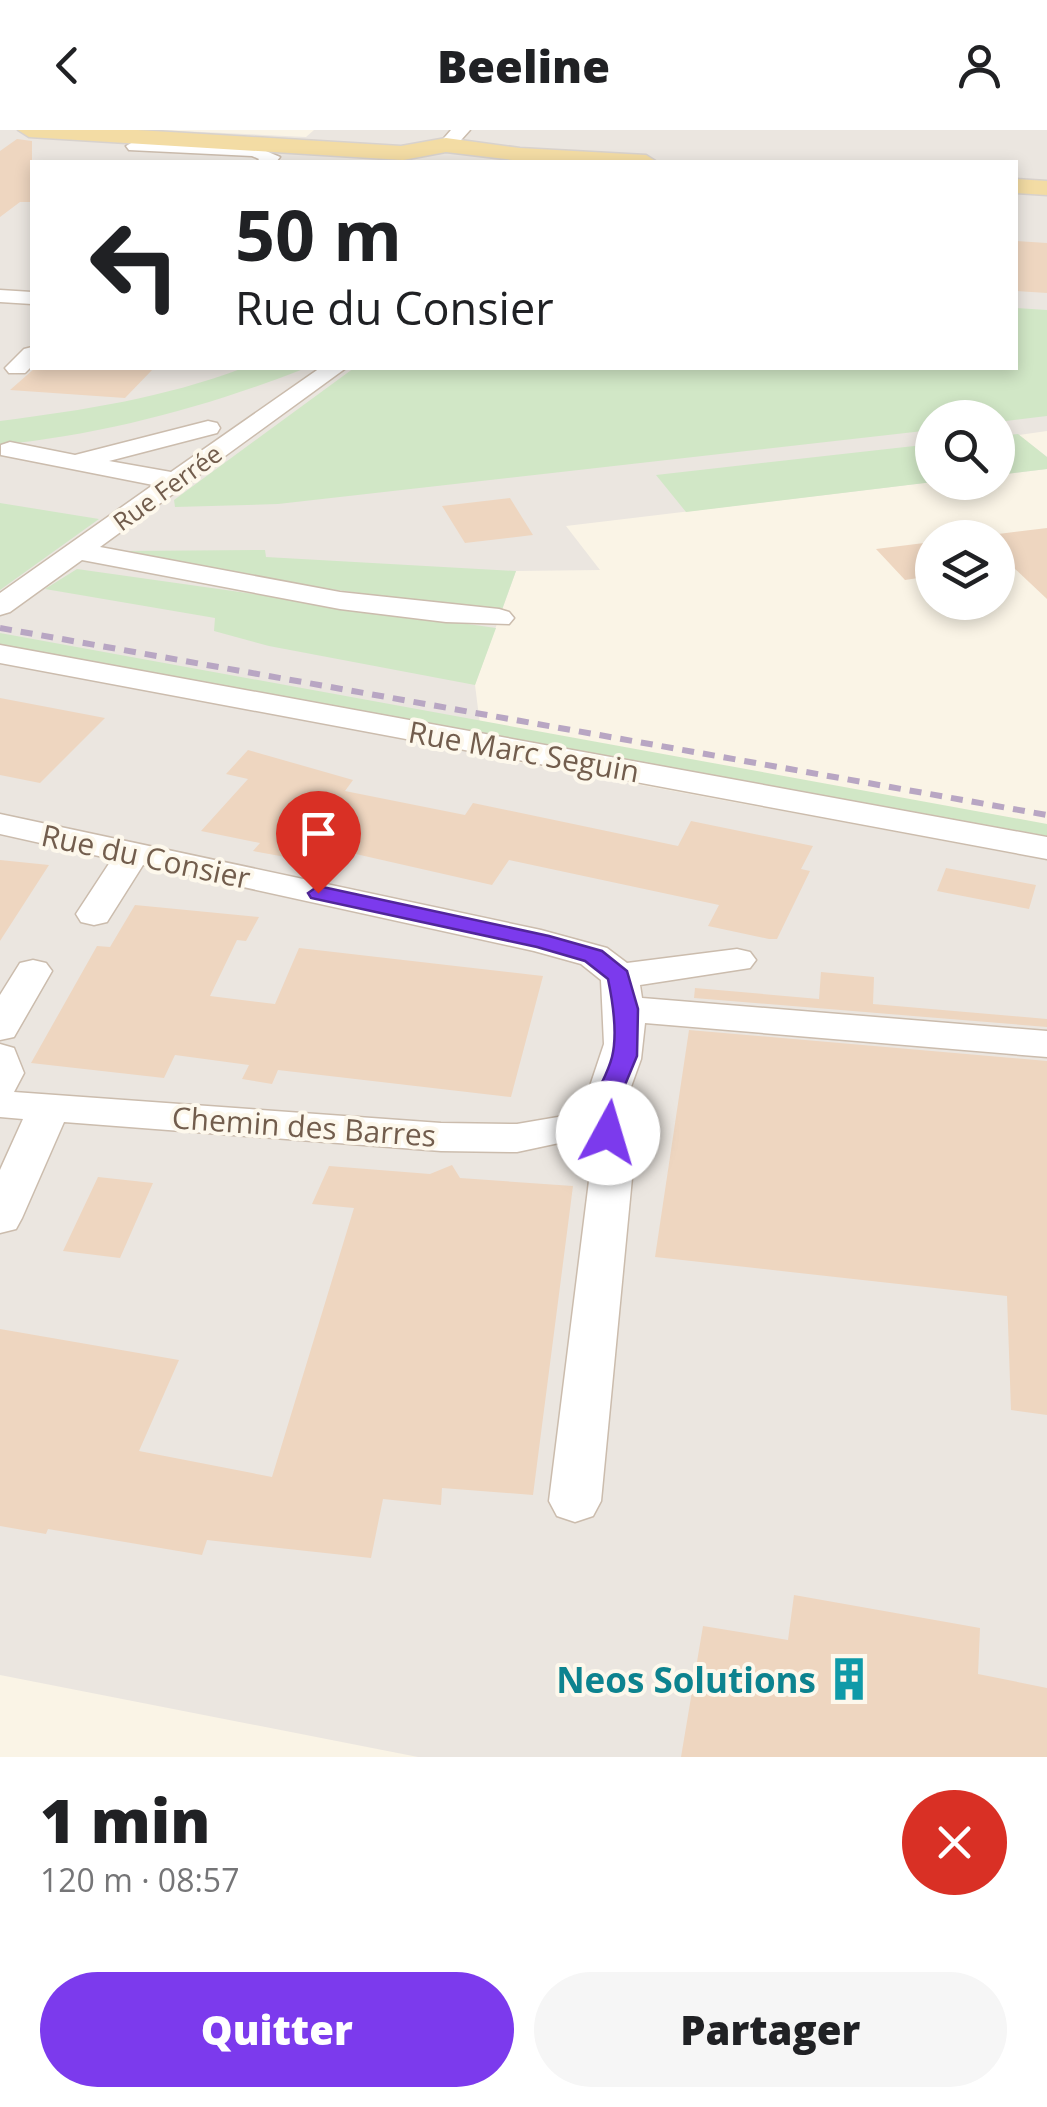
<!DOCTYPE html>
<html lang="fr">
<head>
<meta charset="utf-8">
<style>
	:root { --surface:#fff; --page:#f6f6f6; --text:#202124; --muted:#757577; --accent:#7c3aed }
	body { margin:0; font-family:"Open Sans",sans-serif; background:var(--page); color:var(--text); height:100vh; display:flex; flex-direction:column; font-size:38px; white-space:nowrap }
	* { box-sizing:border-box; margin:0 }
	p { font-size:32px; color:var(--muted) }
	.icon { flex:none; width:55px; height:55px; fill:none; stroke:currentColor; stroke-width:2; stroke-linecap:round; stroke-linejoin:round }
	.map { position:relative; height:1627px; overflow:hidden }
	.panel { display:flex; flex-direction:column; background:var(--surface); flex:1 }
	.panel>* { flex:none }
	.hud { position:absolute; left:30px; top:30px; width:988px; height:210px; border-radius:0px; box-shadow:0 5px 15px #0003; background:#fff; color:var(--text); overflow:hidden }
	.tools { position:absolute; left:915px; top:270px; display:grid; gap:20px }
	.tools a { display:grid; place-items:center; width:100px; height:100px; border-radius:50%; background:var(--surface); box-shadow:0 5px 15px #0003; font-size:50px }
	.pin { position:absolute; display:grid; place-items:center; width:85px; height:85px; color:#fff; margin:-102px -42px; border-radius:50% 50% 50% 0; rotate:-45deg; box-shadow:0 0 10px #0007 }
	.pin .icon { rotate:45deg }
	.me { position:absolute; width:110px; margin:-55px; rotate:6deg; stroke-linejoin:round; filter:drop-shadow(0 0 8px #0008) }
	.turn { display:flex; align-items:center; gap:35px; height:210px; padding:0 40px; font-size:45px }
	.turn .icon { width:130px; height:130px; stroke-width:2.5 }
	.turn b { display:block; font-size:70px; line-height:85px }
	.round { display:grid; place-items:center; flex:none; width:105px; height:105px; border-radius:52px; background:var(--page) }
	.overview { display:flex; align-items:center; justify-content:space-between; height:170px; padding:0 40px }
	h1 { font-size:60px; font-weight:800; line-height:75px }
	.cta { display:flex; gap:20px; margin-top:auto; padding:20px 40px }
	.cta a { flex:1; height:115px; border-radius:60px; background:var(--accent); color:#fff; font-size:40px; font-weight:800; line-height:115px; text-align:center }
	.cta a+a { background:var(--page); color:var(--text) }
	header { display:flex; justify-content:space-between; align-items:center; height:130px; padding:0 40px; background:var(--surface); font-size:45px; font-weight:800 }
	.map>svg:first-child { display:block }
</style>
</head>
<body>
<header><svg class="icon" aria-label="back" viewBox="0 0 24 24"><path d="M15 5l-7 7 7 7"/></svg>Beeline<svg class="icon" aria-label="person" viewBox="0 0 24 24"><circle cx="12" cy="8" r="4"/><path d="M4 21q1-7 8-7t8 7"/></svg></header>
<div class="map">
<svg width="1047" height="1627" viewBox="0 0 1047 1627">
	<rect width="100%" height="100%" fill="#faf4e6"/>
	<path fill="#ebe6e0" fill-rule="evenodd" d="M0,0h159l147,7 8,-7h733v301l-28,4 28,22v12l-49,6v-57h-66l1,64 -367,44 34,44 -84,1 -41,114 9,71 563,104v897h-629l-418,-82zM32,32h983v206h-983z"/>
	<path fill="#d1e7c6" d="M1015,178l32,2v106l-49,6v-4h-66v12l-654,74 -103,3 -1,-7 180,-132h661z
		M243,238h63c-99,39 -200,66 -306,77v-24c84,-11 164,-23 243,-53z
		M1018,304l29,23v12l-49,6v-39z
		M932,314l1,38 -247,30 -30,-37z
		M0,373l99,16 -99,71z
		M265,420l1,7 250,14 -17,47 -146,-26 -118,-15 -112,-26z
		M77,439l419,59 -21,57 -206,-39 -55,-15 1,-13 -170,-29z
		M0,503l1047,191v12l-1047,-190z"/>
	<path fill="#eed6c0" d="M17,9l15,2v61h-12l-20,15v-66z
		M1015,111l32,2v50l-32,-2z
		M35,238h119l-29,30 -115,-8z
		M510,368l23,37 -68,8 -23,-37z
		M1047,398v71l-35,-33 -14,2v-34z
		M932,412v34l-27,4 -29,-31z
		M0,568l105,20 -65,65 -40,-8z
		M248,620l105,30 -8,11 120,24 8,-12 205,43 13,-25 122,25 -12,23 9,2 -33,68h-8l-61,-13 11,-21 -210,-45 -17,25 -189,-43 -12,16 -38,-7 7,-8 -59,-12 47,-52 -22,-5z
		M0,730l49,5 -49,76z
		M946,738l90,17 -7,24 -92,-18z
		M135,775l124,12 -13,24 -9,-1 -27,56 65,8 24,-56 244,28 -32,121 -233,-27 -6,14 -30,-5 7,-14 -74,-10 -11,23 -133,-15 66,-117 13,1z
		M821,842l53,5 -1,27 174,15v8l-353,-29 1,-10 124,11z
		M689,900l358,31v354l-36,-5 -4,-114 -352,-39z
		M452,1035l8,13 113,8 -40,309 -91,-7 -1,17 -58,-6 -12,59 -164,-18 -5,15 -154,-26 -2,5 -46,-8v-197l179,31 -40,91 133,26 82,-269 -42,-4 17,-38 101,8z
		M98,1047l55,6 -33,75 -57,-7z
		M794,1465l186,33 -2,46 69,14v69h-366l22,-131 85,14z"/>
	<g fill="none" stroke-linecap="round" stroke-linejoin="round">
		<g stroke="#cbbcad" stroke-width="3">
			<path id="minor" d="M451,0h19l-17,19h-12l-3,-4z
				M135,11l119,5 26,11 -4,5h-19l2,-3 -7,-3 -123,-6 -3,-4z
				M0,160l32,2v12l-32,-2z
				M32,217v19l-7,7h-16l-4,-5 19,-19z
				M320,238h26l-246,179 240,45 159,17 10,3 5,6 -5,6 -63,-2 -106,-13 -258,-49 -72,52 -10,3v-22l153,-108 -152,-30v-10l9,-3 65,13 133,-34 9,2 3,5 -3,5 -108,28 62,11z
				M0,515l1047,192v22l-1047,-196z
				M0,684l541,116 66,18 20,15 110,-14 13,3 6,8 -6,8 -110,17 2,13 405,33v26l-402,-34 -4,36 -18,50 11,48 -33,344 -8,15 -18,6 -18,-6 -8,-15 43,-344 -5,-20 -70,15 -76,-1 -377,-29 -42,96 -6,11 -16,4v-63l23,-51 -23,-2v-73l14,4 10,25 -10,19 427,31 76,1 41,-7 27,-16 19,-57 -3,-64 -20,-16 -47,-13 -391,-86 -36,57 -13,3 -13,-3 -5,-8 36,-55 -112,-25z
				M33,830l13,3 6,8 -38,66 -14,3v-45l20,-32z"/>
		</g>
		<g stroke="#d8d2cd" stroke-width="3">
			<path id="major" d="M18,0h119l264,16 45,-8 74,10 126,7 11,7h-127l-84,-10 -43,8 -374,-23z
				M1015,49l32,2v14l-32,-2z"/>
		</g>
		<use href="#minor" fill="#fff" fill-rule="evenodd"/>
		<use href="#major" fill="#f3dca4" fill-rule="evenodd"/>
		<path stroke="#b8a6c3" stroke-width="6" stroke-dasharray="12 9" stroke-linecap="butt" d="M0,498l1047,187"/>
	</g>
	<path fill="#7c3aed" stroke="#51269a" stroke-width="2.5" d="M318,756l231,50 53,15 25,20 11,38 -1,47 -22,53 5,24 -3,6h-19c-18,-32 6,-51 14,-82 6,-24 1,-54 -4,-78l-23,-18 -48,-14 -226,-49 -3,-5z"/>
	<defs>
		<g id="building-bare" transform="scale(3.45)"><path d="M-4-6H4V6H1V3H-1V6H-4ZM-2.5-4.3h1.7v1.8h-1.7ZM.8-4.3h1.7v1.8H.8ZM-2.5-1h1.7V.8h-1.7ZM.8-1h1.7V.8H.8Z" fill="#0f9aa8" stroke="#fdf8ec" stroke-width="2.5" paint-order="stroke"/></g>
	</defs>
	<g fill-rule="evenodd">
		<use href="#building-bare" x="849" y="1549"/>
	</g>
	<g text-anchor="middle" dominant-baseline="central" stroke-width="8" stroke-linejoin="round" paint-order="stroke">
		<g font-size="25" fill="#725d4d" stroke="#fdf8ec">
			<text transform="translate(167 357) rotate(-36)">Rue Ferrée</text>
		</g>
		<g font-size="30" fill="#725d4d" stroke="#fdf8ec">
			<text transform="translate(524 621) rotate(10)">Rue Marc Seguin</text>
			<text transform="translate(146 726) rotate(12)">Rue du Consier</text>
			<text transform="translate(304 996) rotate(4)">Chemin des Barres</text>
		</g>
		<g font-size="35" font-weight="bold" fill="#0d838f" stroke="#fdf8ec" text-anchor="end">
			<text x="816" y="1549">Neos Solutions</text>
		</g>
	</g>
</svg>
<div class="tools">
<a><svg class="icon" aria-label="search" viewBox="0 0 24 24"><circle cx="10" cy="10" r="6"/><path d="M15 15l6 6"/></svg></a>
<a><svg class="icon" aria-label="layers" viewBox="0 0 24 24"><path d="M12 4l9 5-9 5-9-5zM3 14l9 5 9-5"/></svg></a>
</div>
<div class="pin" style="left:318px;top:763px;background:#d93025"><svg class="icon" aria-label="arrive" viewBox="0 0 24 24"><path d="M6 21V4h12l-3 4 3 4H6"/></svg></div>
<svg class="me" style="left:608px;top:1003px" viewBox="-20 -20 40 40"><circle r="19" fill="#fff"/><path d="M0-13L10 11 0 6-10 11z" fill="#7c3aed"/></svg>
<div class="hud">
<div class="turn"><svg class="icon" aria-label="left" viewBox="0 0 24 24"><path d="M17 20v-9H6M10 6l-5 5 5 5"/></svg><div><b>50 m</b>Rue du Consier</div></div>
</div>
</div>
<section class="panel">
<div class="overview"><div><h1>1 min</h1><p>120 m · 08:57</p></div><a class="round" style="background:#d93025;color:#fff"><svg class="icon" aria-label="close" viewBox="0 0 24 24"><path d="M6 6l12 12M18 6L6 18"/></svg></a></div>
<div class="cta"><a>Quitter</a><a>Partager</a></div>
</section>
</body>
</html>
